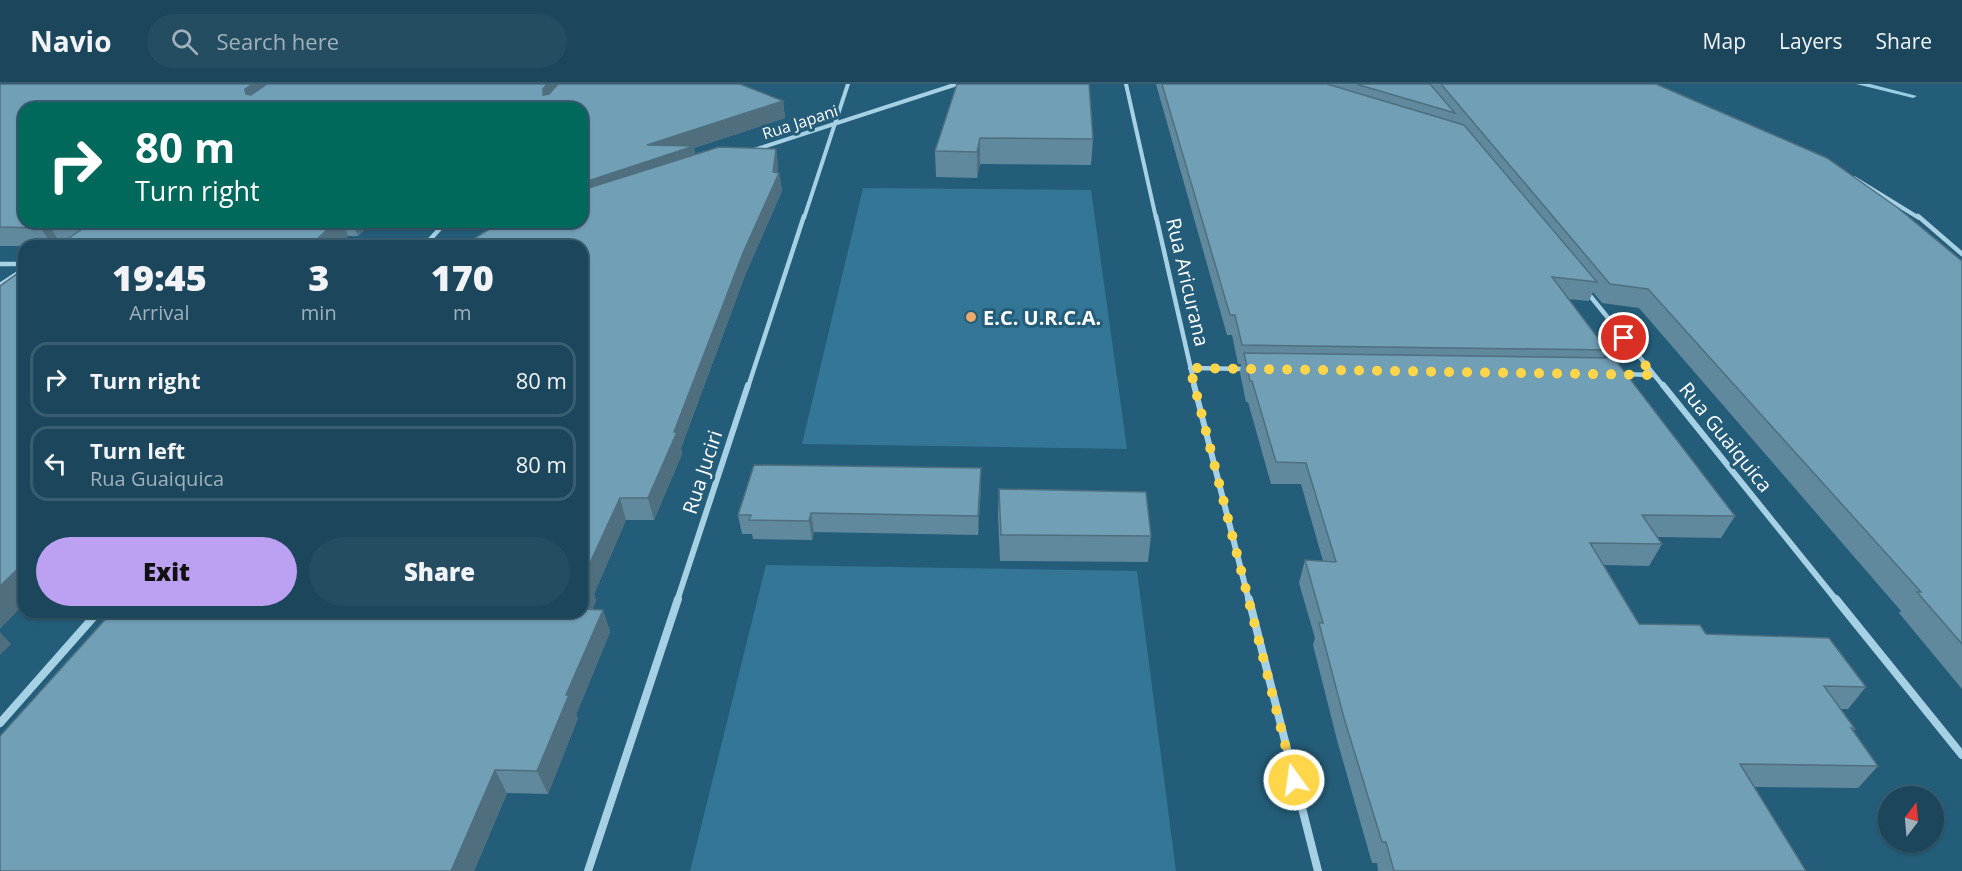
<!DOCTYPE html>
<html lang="en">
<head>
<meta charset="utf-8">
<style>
	:root { --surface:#1b465b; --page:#244d61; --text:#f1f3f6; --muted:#a0b1bb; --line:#395e71; --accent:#bca0f2 }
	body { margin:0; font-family:"Open Sans",sans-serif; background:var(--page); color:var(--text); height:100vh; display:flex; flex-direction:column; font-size:22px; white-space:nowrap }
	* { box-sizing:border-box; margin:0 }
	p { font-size:20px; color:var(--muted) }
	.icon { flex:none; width:33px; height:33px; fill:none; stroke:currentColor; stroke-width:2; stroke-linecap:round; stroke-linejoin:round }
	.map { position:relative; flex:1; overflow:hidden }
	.sheet { position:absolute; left:18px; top:156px; width:570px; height:378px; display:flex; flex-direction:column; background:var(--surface); border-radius:18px; box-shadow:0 2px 4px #0004,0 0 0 2px var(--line) }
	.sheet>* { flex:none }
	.banner { position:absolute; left:18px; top:18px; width:570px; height:126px; border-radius:18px; box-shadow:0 2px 4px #0004,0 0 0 2px var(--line); background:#00695c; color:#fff; overflow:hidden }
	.needle { width:39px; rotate:16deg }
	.controls { position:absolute; left:1878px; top:702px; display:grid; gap:12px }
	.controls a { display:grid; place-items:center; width:66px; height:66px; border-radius:50%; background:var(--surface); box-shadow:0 2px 4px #0004,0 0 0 2px var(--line); font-size:30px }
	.pin { position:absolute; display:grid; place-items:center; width:51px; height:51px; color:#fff; margin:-26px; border:3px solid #fff; border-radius:50%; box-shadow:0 2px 6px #0007 }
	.me { position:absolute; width:66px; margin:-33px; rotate:346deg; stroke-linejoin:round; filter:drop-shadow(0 0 4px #0008) }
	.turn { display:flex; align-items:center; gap:21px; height:126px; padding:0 18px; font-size:27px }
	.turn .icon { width:78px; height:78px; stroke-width:2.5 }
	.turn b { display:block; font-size:42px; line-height:51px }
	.eta { display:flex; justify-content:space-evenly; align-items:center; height:102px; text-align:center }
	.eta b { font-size:36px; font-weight:800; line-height:42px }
	.button { display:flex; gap:12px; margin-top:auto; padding:12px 18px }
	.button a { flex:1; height:69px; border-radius:36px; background:var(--accent); color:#111; font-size:24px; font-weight:800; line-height:69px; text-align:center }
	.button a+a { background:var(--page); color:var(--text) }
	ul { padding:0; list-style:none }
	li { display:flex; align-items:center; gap:18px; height:75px; margin:0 12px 9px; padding:0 6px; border:3px solid var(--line); border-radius:18px }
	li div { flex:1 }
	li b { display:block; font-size:22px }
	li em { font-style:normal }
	header { display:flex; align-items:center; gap:36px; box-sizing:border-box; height:84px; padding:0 30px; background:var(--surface); border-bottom:2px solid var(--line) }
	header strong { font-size:28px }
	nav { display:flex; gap:33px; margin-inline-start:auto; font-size:21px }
	.search { width:420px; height:54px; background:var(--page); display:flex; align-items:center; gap:15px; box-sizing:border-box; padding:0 21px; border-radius:33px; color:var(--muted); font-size:22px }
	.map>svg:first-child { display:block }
</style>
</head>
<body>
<header>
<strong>Navio</strong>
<div class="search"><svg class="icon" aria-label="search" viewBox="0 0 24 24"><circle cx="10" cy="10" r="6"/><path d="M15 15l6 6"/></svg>Search here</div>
<nav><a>Map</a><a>Layers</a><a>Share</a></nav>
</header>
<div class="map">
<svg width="1962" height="787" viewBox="0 0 1962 787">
	<rect width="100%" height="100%" fill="#245d79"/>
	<path fill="#347695" d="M863,104l228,2 36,259 -325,-5z
		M766,481l371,6 39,300h-486z"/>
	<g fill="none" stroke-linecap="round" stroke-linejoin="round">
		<path fill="#9acee5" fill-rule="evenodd" d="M1856,0h14l47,12 -4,2z"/>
		<path stroke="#a6d0e4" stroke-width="4" d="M1126,0l30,134
			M754,66l203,-66
			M1854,94l65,40
			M804,134l44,-134"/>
		<path stroke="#a6d0e4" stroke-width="4.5" d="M1156,132l39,171
			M1918,132l44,38
			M57,162l9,-7
			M424,162l22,-24
			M0,180h24
			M0,201l24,-16
			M1587,208l77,95
			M1190,284l57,1
			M1620,290l33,1
			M748,303l56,-171"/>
		<path stroke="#a6d0e4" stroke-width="6" d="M1194,301l55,216
			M1663,301l174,216
			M677,517l71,-216"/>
		<path stroke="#a6d0e4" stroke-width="8" d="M1249,515l69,272
			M1836,515l126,156
			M0,639l98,-111
			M588,787l90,-272"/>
	</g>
	<path fill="#61899d" d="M0,0h740l43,17 2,17 -91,30 1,6 24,-7 57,2 2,17 -1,6 2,1 3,18 -36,82 -65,175 1,6 -28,66h-28l-32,74 2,7 -4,8 11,1 7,22 -34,83 2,3 -30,76 -41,-1 -33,78h-474v-135l112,-124h470v-366h-120l39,-24h81v-114h-558v114h386l-6,6h-38l-8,8h-10l-10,10h-280l2,-2 -2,-4 -4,2 -1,4h-53z
		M957,0l136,55 -2,26 -111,-1 -3,14 -41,-1 -1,-26z
		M1156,0h500l306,177v428l-63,-76 2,-2 -262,-303 -37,-5 -9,-11 -4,9 -21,-2 39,51 -4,8 132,158 -14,22 -64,-1 5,7 -13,22 -45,-1 35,59 67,10 160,53 -18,22h-7l14,20 -2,2 25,35 -20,22 -104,-1 52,84h-428l-1,-8h-5l-35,-123 -24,-95 2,-7 -16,-55 6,-23 18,1 -22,-77h-30l-23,-82h-2l-6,-29 1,-9h-3l-6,-29h-5z
		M981,402l-3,49 -164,-3 -2,8 -59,-1 -1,-5h-10l-4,-19z
		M999,405l152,47 -3,26 -148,-1 -2,-46z"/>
	<path fill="#4f6f7f" d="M253,0h30l-30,22 -7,-12 -1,-5z
		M547,0h19l-19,21 -4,-16z
		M783,17l2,17 -91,30 3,16 -115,39v-20l65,-38z
		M980,54v26l-3,14v-26z
		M776,65l2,17 -1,12 2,-5 3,18 -36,82 -65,175 1,6 -28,66 -6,-22 26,-66z
		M44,138h39l-32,6 7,12 -4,2 -1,4h-1l-11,-18 2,-5z
		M335,138h8l5,14 -10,10h-28z
		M352,138h12l2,6 -8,8z
		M401,138h9l-6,6z
		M981,384v18l-3,49v-19z
		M620,414l6,22 -32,74 2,7 -13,30 -1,-38 1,-15z
		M811,429l3,19 -2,8 -3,-19z
		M24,479v41l-24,25v-43z
		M603,526l7,22 -34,83 2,3 -30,76 -11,-23 29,-76z
		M0,548l11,12 -11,11z
		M495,686l12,23 -33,78h-23z"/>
	<path fill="#719fb6" stroke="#4f6f7f" stroke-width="1.5" d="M0,0h253l-8,5 1,5 5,1 16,-11h280l-4,5v6l6,-1 9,-10h182l43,17 -136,44 47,1 -112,37v-75h-558v114h20l-1,1 -2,5 -41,-1z
		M957,0h132l4,55 -113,-1 -3,14 -42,-1z
		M1162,0h165l137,41 133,157 -45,-5 55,73 -365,-5 -7,-30h-5z
		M1356,0h74l25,29z
		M1441,0h215l171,74 71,50 64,53v383l-45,-52h4l-273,-303 -38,-5z
		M719,63l57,2 -3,23 6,1 -36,80 -69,179h3l-29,66h-28l-37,80h5l-6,15v-347h-120l39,-24h81v-32z
		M60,138h275l-25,24h-252l24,-17 -31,-1z
		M24,185v294l-24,23v-300z
		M1244,269l370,5 121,158 -93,-1 20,29 -72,-1 49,81 61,1 6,9 123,4 37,49 -42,-1 31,43 -4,-1 27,38 -138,-2 66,107h-412l-8,-29h-4l-38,-124 -25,-95h4l-18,-63 31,2 -30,-99 -30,-1 -24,-81h-2z
		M754,381l227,3 -3,48 -167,-3 -2,8 -60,-1 2,-5h-13z
		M999,405l147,3 5,44 -150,-1z
		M582,525l21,1 -37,85h3l-32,76 -42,-1 -44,101h-451v-135l112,-124h470z"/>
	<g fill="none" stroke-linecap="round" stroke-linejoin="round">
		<path stroke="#ffd54a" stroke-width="10" stroke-dasharray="0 18" d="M1294,696l-104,-412 463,7 -29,-37"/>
	</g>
	<circle fill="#eeaa6a" stroke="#245d79" stroke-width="2" cx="971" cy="233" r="6"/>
	<g text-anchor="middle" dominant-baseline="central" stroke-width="6" stroke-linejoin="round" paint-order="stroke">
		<g font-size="16" fill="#fff" stroke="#245d79">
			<text transform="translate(800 38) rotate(-18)">Rua Japani</text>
		</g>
		<g font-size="20" fill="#fff" stroke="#245d79">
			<text transform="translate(1188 198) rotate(77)">Rua Aricurana</text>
			<text transform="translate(1726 353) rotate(51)">Rua Guaiquica</text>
			<text transform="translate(702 388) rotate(-72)">Rua Juciri</text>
		</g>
		<g font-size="20" font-weight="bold" fill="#fff" stroke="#245d79" text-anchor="start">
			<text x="983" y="233">E.C. U.R.C.A.</text>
		</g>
	</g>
</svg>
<div class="controls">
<a><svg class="needle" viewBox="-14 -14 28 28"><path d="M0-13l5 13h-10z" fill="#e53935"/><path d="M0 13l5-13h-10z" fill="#a0b1bb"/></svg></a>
</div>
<div class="pin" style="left:1624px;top:254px;background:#d93025"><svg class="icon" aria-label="arrive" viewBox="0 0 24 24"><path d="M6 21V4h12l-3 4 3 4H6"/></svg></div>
<svg class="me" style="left:1294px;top:696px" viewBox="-20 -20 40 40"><circle r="17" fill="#ffd54a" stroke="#fff" stroke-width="3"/><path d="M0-11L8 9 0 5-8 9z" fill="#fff"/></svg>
<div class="banner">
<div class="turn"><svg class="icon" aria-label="right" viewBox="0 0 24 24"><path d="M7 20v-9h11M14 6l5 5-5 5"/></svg><div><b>80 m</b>Turn right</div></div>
</div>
<section class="sheet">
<div class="eta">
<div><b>19:45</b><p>Arrival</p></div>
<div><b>3</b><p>min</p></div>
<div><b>170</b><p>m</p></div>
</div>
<ul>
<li><svg class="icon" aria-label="right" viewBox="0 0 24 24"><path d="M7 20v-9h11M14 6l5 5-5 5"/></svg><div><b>Turn right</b></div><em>80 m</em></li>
<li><svg class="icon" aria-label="left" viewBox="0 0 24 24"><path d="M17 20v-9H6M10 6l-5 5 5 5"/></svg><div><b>Turn left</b><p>Rua Guaiquica</p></div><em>80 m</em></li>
</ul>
<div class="button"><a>Exit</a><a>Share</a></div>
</section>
</div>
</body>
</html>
